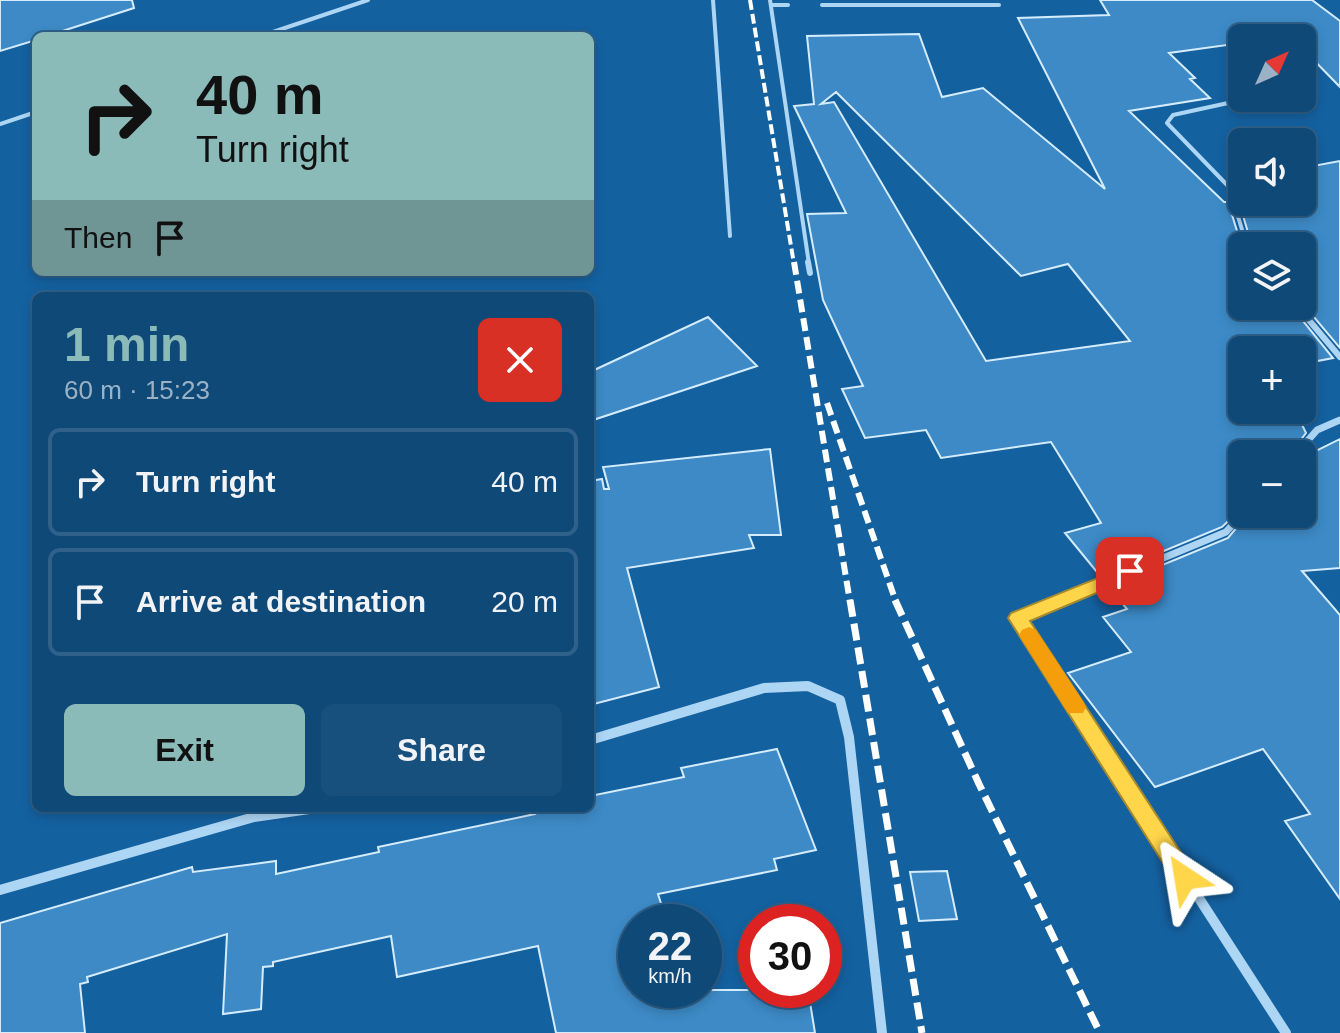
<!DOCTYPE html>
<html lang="en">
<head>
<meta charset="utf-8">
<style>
	:root { --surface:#0f4978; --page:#18507d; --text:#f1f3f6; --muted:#9bb2c6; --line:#2f618a; --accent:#8bbbb9 }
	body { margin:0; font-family:Helvetica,sans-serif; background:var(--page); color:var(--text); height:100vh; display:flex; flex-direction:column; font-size:30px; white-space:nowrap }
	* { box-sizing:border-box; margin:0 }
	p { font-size:26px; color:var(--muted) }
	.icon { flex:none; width:44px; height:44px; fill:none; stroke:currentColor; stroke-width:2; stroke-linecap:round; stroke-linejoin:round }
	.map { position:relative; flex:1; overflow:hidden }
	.sheet { position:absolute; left:32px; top:292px; width:562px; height:520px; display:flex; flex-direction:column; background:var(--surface); border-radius:12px; box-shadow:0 4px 12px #0003,0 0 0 2px var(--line) }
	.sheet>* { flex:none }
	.top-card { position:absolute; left:32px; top:32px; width:562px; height:244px; border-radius:12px; box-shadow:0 4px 12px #0003,0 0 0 2px var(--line); background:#8bbbb9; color:#111; overflow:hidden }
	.needle { width:52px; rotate:45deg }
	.tools { position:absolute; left:1228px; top:24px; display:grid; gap:16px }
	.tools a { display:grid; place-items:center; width:88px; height:88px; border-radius:12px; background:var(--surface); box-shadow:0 4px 12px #0003,0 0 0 2px var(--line); font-size:40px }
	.speed { position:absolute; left:618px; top:904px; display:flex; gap:16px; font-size:40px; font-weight:700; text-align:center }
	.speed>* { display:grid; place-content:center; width:104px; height:104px; border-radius:50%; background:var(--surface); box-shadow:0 4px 12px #0003,0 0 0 2px var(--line); line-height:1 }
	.speed small { font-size:20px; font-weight:400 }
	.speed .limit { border:12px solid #d22; background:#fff; color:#111 }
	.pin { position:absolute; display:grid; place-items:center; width:68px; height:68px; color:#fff; margin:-34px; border-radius:16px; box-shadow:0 4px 12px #0006 }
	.me { position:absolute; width:88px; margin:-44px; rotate:327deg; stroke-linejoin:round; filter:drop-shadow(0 0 6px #0008) }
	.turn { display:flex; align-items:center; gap:28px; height:168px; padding:0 32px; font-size:36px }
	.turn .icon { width:104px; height:104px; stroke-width:2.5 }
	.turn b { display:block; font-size:56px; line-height:68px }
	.then { display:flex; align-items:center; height:76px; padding:0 32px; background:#0003; gap:16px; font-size:30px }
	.round { display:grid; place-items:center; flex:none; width:84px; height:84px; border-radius:12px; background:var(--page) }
	.head { display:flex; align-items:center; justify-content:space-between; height:136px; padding:0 32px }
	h1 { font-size:48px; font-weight:800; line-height:60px; color:var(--accent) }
	.primary-button { display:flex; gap:16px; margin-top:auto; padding:16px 32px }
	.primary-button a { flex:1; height:92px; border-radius:12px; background:var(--accent); color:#111; font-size:32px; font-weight:800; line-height:92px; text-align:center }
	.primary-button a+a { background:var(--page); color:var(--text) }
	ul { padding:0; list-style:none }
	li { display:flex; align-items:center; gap:24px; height:108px; margin:0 16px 12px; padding:0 16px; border:4px solid var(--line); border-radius:12px }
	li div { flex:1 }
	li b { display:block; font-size:30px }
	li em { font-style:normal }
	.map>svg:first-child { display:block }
</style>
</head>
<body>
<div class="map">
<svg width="1340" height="1033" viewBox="0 0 1340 1033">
	<rect width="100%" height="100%" fill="#1461a0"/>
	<path fill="#3d8ac6" stroke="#d5ecfd" stroke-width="2" fill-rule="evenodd" d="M0,0h132l2,8 -87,28h-11v4l-36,11z
		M1100,0h212l28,21v66l-38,-39v-10h-60v5l-73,10 26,25 -5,1 20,19 -81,13 95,91h4l14,45v59h49l42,52 -31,6v-14h-60v60h53l11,23 -16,21h-48v54l-20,19 -121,50 -36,-44 36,-10 -50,-81 -110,16 -15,-28 -61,8 -23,-49 21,-3 -40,-86 -16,-86 39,-1 -52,-107 20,-2 -7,-68 112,-2 23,63 41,-9 122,101 -87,-171 91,-3zM836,92l185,184 47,-12 62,77 -144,20 -152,-259 -13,2z
		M1340,161v187l-38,-45v-57h-50l-13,-44h63v-34z
		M708,317l49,49 -167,55v-49z
		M1340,439v129l-38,3 38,44v284l-55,-78 25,-7 -47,-65 -108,38 -87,-114 63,-21 -28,-35 24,-8 -18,-22 119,-49 20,-24h54v-57l9,-11 3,6z
		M770,449l11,86h-32l5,13 -127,20 32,119 -69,18v-224l12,-2 2,10h5l-6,-22z
		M777,749l39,101 -42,9 3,11 -119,24 9,28h-31v68h172l7,43h-259l-18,-87 -141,31 -6,-41 -118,26v4l-10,1 -2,42 -38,5 4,-80 -140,43 1,5 -8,2 5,49h-85v-110l192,-56 1,5 83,-11v13l103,-22 -1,-5 157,-33 -2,-6h57v-12l94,-19 -3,-9z
		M947,871l10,48 -38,2 -9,-49z"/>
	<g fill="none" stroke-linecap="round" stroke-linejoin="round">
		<path stroke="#add5f4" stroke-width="4" d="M713,0l17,236
			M770,0l39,264
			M771,5h17
			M822,5h177
			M261,36l107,-36
			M0,124l36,-12
			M1247,246l-18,-59 -62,-64 6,-8 78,-17"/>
		<path stroke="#add5f4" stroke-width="6" d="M808,262l2,11
			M1297,306l43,51"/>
		<path stroke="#add5f4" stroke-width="7" d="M1296,454l21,-24 23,-10
			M1057,602l169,-70 16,-18"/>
		<path stroke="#add5f4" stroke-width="10" d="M1062,600l-44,18 268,415
			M590,740l174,-52 44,-2 32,14 9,37 33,296
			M0,890l254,-73 62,-9"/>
		<path stroke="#fff" stroke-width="4" stroke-dasharray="10 4" stroke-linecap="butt" d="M750,0l44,264"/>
		<path stroke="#fff" stroke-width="6" stroke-dasharray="13 6" stroke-linecap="butt" d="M794,262l56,340
			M827,403l69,199"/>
		<path stroke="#fff" stroke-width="7" stroke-dasharray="17 7" stroke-linecap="butt" d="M850,600l72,433
			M895,600l84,184 121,249"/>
	</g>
	<path fill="#ffd54a" stroke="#a68a30" stroke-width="2" d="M1130,565l7,2 3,4 -3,5 -107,45 163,250 4,7 -4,7 -8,2 -8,-2 -169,-267 3,-5z"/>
	<path fill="#f59e0b" d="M1029,627l7,3 47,71 3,6 -3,6h-15l-46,-73 -3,-5 3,-5z"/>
</svg>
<div class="tools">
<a><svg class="needle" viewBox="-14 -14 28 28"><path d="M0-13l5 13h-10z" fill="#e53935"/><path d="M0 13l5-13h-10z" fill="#9bb2c6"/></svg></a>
<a><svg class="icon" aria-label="sound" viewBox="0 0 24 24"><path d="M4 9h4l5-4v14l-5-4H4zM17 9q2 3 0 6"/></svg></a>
<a><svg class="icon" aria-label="layers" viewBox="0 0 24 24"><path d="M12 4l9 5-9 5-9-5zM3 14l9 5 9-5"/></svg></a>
<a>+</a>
<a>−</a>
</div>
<div class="speed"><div>22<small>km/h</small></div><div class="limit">30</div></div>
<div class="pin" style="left:1130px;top:571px;background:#d93025"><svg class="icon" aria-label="arrive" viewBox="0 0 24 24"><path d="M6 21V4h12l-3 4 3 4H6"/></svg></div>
<svg class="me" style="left:1185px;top:878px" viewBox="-20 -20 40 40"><path d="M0-17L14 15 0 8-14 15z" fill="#ffd54a" stroke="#fff" stroke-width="4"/></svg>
<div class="top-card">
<div class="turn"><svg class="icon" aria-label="right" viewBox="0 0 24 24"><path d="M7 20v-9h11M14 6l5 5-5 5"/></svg><div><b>40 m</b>Turn right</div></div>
<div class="then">Then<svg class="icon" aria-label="arrive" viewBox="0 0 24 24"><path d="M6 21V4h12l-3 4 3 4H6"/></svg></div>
</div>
<section class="sheet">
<div class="head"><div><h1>1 min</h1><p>60 m · 15:23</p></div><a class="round" style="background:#d93025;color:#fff"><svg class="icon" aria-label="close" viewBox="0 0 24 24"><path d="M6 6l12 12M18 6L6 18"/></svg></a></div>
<ul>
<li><svg class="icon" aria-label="right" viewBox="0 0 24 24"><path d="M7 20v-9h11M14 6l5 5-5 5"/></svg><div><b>Turn right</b></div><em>40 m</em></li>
<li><svg class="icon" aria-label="arrive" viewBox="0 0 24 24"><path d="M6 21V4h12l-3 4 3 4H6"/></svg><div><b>Arrive at destination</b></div><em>20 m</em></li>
</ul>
<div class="primary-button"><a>Exit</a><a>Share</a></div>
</section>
</div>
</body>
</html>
